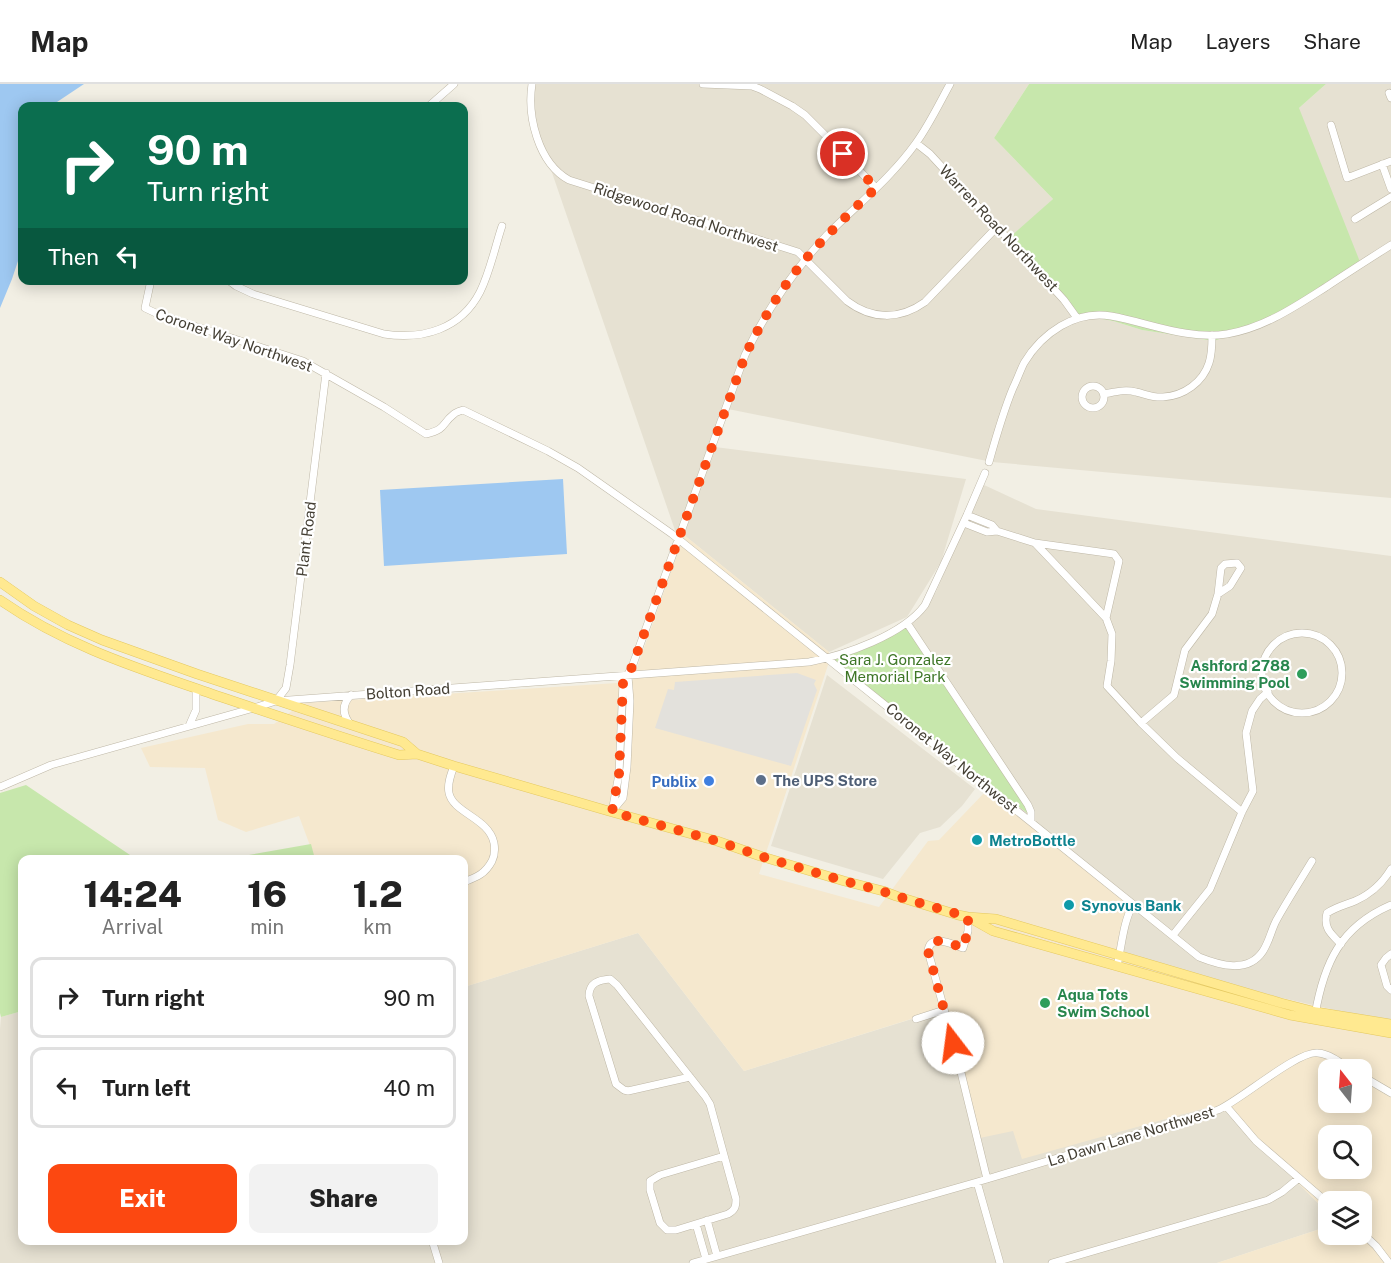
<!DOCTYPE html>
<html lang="en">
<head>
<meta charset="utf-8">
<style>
	:root { --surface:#fff; --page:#f2f2f2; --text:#222; --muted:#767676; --line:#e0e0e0; --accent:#fc4811 }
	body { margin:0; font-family:"Public Sans",sans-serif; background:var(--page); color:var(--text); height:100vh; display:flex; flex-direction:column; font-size:22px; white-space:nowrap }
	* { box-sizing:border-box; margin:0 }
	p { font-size:20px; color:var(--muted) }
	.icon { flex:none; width:33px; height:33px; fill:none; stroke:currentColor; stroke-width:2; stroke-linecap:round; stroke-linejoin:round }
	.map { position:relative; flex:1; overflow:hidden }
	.side { position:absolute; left:18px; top:771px; width:450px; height:390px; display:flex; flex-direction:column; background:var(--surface); border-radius:12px; box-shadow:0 3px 15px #0003 }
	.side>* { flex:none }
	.top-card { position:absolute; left:18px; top:18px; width:450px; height:183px; border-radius:12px; box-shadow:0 3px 15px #0003; background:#0b6e4f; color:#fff; overflow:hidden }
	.needle { width:39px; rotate:343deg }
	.fabs { position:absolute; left:1318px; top:975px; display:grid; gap:12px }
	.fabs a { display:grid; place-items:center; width:54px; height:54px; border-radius:12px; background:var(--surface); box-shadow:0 3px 15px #0003; font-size:30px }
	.pin { position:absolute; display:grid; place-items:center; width:51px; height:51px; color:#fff; margin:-26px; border:3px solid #fff; border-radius:50%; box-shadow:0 2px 6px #0007 }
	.me { position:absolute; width:66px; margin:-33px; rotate:345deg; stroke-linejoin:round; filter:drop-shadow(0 0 4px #0008) }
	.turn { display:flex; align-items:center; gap:21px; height:126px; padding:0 30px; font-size:27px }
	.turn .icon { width:78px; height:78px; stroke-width:2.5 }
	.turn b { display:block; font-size:42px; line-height:51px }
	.then { display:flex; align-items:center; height:57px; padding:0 30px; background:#0003; gap:12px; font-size:22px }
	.eta { display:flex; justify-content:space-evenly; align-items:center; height:102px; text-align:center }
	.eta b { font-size:36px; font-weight:800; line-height:42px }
	.cta { display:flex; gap:12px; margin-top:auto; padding:12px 30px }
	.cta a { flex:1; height:69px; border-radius:12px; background:var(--accent); color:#fff; font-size:24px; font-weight:800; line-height:69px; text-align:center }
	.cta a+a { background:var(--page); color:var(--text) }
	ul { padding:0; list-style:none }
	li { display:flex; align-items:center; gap:18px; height:81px; margin:0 12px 9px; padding:0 18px; border:3px solid var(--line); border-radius:12px }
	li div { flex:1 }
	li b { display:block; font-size:22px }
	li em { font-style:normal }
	header { display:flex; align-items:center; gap:36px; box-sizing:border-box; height:84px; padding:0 30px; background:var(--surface); border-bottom:2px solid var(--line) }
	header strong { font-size:28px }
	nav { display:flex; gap:33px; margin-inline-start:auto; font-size:21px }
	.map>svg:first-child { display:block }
</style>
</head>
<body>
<header>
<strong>Map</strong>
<nav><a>Map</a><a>Layers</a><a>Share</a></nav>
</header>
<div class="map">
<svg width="1391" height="1179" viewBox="0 0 1391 1179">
	<rect width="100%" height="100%" fill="#f2efe4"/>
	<path fill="#e6e1d2" d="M532,0h497l-35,54 59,61 -43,40 59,62 23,16 21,4 29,9 72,11 85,-233 27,-24h65v414l-399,-36 -269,-54 -45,131 -151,-439z
		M715,363l251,32 -25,83 -34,55 -78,35 -145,-117z
		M982,400l54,25 355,47v467l-275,-63 15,-59 -302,-239 78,-32 29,-38z
		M827,591l148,114 -13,17 -22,21 -20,6 -37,46 -112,-33z
		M638,849l106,138 197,-61 73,121 8,27 183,-50 19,1 105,105v12l-112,37h-1217v-234l1,-12 21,-6v229h442v-253z"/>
	<path fill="#f5e8ce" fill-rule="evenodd" d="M684,451l145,117v10l-70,212 120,33 49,-66 11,-1 46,-48 101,74 45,35 -15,59 275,63v240h-174l112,-37v8h33v-32h-33v12l-105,-105 -19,-1 -183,51 -9,-28 -38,8 -35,-129 -196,61 -106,-138 -174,54v-127l-149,-1 -16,-43 -53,16 -28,-12 -13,-52 -55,-1 -9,-19 107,-24h26l29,-21 329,-21zM1329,986h33v32h-33zM1329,1052h33v32h-33z"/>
	<path fill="#c7e7ac" d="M1029,0h297l-27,24 63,159 -90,53 -58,21 -72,-11 -29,-9 -21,-4 -16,5 -7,-21 -60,-63 44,-39 -59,-61z
		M907,539l124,193 -203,-157z
		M26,701l110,74 -114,1v151l-21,6 -1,-4v-220z
		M311,760l4,15h-89z"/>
	<path fill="#e3e1dc" d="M797,589l19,7 -2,4 3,6 -26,76 -136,-38 13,-39 6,1 1,-8z"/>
	<path fill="#9ec8f1" d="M0,0h84l-33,22h-29v143l-10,30 -12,29z
		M563,395l4,75 -183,12 -4,-76z"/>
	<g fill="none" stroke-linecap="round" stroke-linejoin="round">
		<g stroke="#beb7a6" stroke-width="8">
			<path id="minor" d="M532,0c-5,32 6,79 37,96l229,72 49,49c25,19 53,19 78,1l72,-75
				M703,0l49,2 8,3 32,17 13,9 24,24 47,49
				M1389,9l2,5
				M429,22l25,-22
				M1331,41l16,53 44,-17
				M916,59l14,11 134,146 13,18
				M1382,80l9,25
				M1355,135l36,-22
				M151,196l-6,28 15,7 143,46 81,46 42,27c21,-5 15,-10 28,-20 2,-2 6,-3 9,-4l85,41 30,17 94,66 527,423c20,8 49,17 64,-6 6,-9 8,-20 13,-30 11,-20 24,-40 36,-60
				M228,196l8,6 17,8 131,40c39,6 77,-5 96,-42 10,-20 15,-45 22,-66
				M1082 313a11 11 0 1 1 22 0a11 11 0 1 1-22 0Z
				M1104,310c11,-2 21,-5 32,-2 9,2 18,6 27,5 21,-1 40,-15 46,-34 3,-9 3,-18 3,-28
				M989,378c7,-25 14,-50 24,-74 4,-8 7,-17 11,-25 18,-30 51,-53 87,-47 39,7 76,24 116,18 37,-6 69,-28 99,-47 21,-14 43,-28 65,-42
				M967,431l25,10 5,6 38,12 71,75 6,16 -1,27 -4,25 34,37 36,35 65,54
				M964,439l23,9 10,-1
				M1035,459l79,11 5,7 -13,57
				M1237,479l4,5 -11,18 -12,8 3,-26 4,-4z
				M907,539l121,182 3,7v9
				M1262 589a40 40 0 1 1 80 0a40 40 0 1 1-80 0Z
				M276,617l10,-13 4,-23 36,-292
				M1141,639l33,-28 11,-45 27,-36 6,-20
				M350,640c-8,-10 -8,-20 1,-29
				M189,642l7,-16v-22
				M454,682c-3,8 -7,18 -5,27 4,20 40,25 45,50 1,6 1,12 -2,18 -7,13 -15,16 -28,21
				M0,703l51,-22 203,-57 22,-7 533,-39c36,-7 94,-27 116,-57l42,-90 18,-42
				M613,726l10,-12 4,-31 3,-66 -2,-25
				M612,728l7,-38 4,-91 9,-16 113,-312c21,-44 48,-84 82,-120 30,-30 64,-57 89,-92 13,-18 23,-39 34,-59
				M968,833v14l-5,17c-11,-4 -33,-15 -35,3l29,105 30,123
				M1173,851l37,-46 32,-77 11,-21 -7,-58 6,-22 8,-12 8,-7
				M1341,860c-10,-10 -18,-16 -14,-31 9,-6 18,-8 28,-12 16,-7 27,-17 36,-32
				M1391,870l-5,4 -5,7 6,21 4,4
				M1117,882c5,-21 6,-43 16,-62
				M1315,931c9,-52 25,-88 76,-110
				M916,935l28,-9
				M1362,992l29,17
				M690,993l-62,14 -4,-1 -8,-6 -27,-88c0,-13 9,-16 21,-17l7,6 88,111 5,8 26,95c0,8 -1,11 -8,15l-52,16h-9l-7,-7 -10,-33v-9l10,-6 64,-19
				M1226,1022l30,35 73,63
				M977,1098l23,81
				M707,1136l10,36
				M696,1140l10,35
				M1362,1149l14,13 13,17
				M432,1156l7,23
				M693,1179l284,-81 241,-72c23,-10 80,-60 100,-57 12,1 23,10 33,17
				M1052,1179l216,-63 14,-8 17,-14"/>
		</g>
		<g stroke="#e4c860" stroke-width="10">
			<path id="major" d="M0,498l34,24 34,19 34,15 95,34 206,68 14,12 37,12 158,46 105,29 43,15 84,25 39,10 13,5 62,19 10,2 28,2 285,84 35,9 75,12
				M0,516c66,46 137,68 212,94 63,21 125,42 187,61l18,-1
				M970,834l23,13 297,84 101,18"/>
		</g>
		<use href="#minor" stroke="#fff" stroke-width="7"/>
		<use href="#major" stroke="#ffe990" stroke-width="9"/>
	</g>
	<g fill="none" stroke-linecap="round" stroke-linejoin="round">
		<path stroke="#fc4811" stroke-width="10" stroke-dasharray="0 18" d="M843,70l33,34c-25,24 -50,47 -72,73 -24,29 -43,61 -59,95l-113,311 -9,16 -4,91 -7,38 105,29 43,15 84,25 38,10 14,5 72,21v14l-5,17c-11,-4 -33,-15 -35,3l25,92"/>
	</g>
	<g fill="#2e9e5b" stroke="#fff" stroke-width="2">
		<circle cx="1302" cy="590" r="6"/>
		<circle cx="1045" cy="919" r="6"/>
	</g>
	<circle fill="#5c6f8a" stroke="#fff" stroke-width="2" cx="761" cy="696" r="6"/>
	<circle fill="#3f7fe0" stroke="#fff" stroke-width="2" cx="709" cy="697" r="6"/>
	<g fill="#0f9aa8" stroke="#fff" stroke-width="2">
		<circle cx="977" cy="756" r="6"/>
		<circle cx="1069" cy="821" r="6"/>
	</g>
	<g text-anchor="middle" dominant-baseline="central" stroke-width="4.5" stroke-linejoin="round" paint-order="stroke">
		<g font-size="15" fill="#443f34" stroke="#fff">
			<text transform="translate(686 133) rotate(18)">Ridgewood Road Northwest</text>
			<text transform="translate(999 144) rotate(47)">Warren Road Northwest</text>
			<text transform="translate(234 256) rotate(19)">Coronet Way Northwest</text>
			<text transform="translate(306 455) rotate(-83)">Plant Road</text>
			<text transform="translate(408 607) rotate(-4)">Bolton Road</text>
			<text transform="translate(952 674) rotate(39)">Coronet Way Northwest</text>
			<text transform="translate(1131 1052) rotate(-17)">La Dawn Lane Northwest</text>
		</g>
		<g font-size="15" fill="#3e7627" stroke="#fff">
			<text x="895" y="575">Sara J. Gonzalez<tspan x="895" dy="17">Memorial Park</tspan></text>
		</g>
		<g font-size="15" font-weight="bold" fill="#27864d" stroke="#fff" text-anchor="end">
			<text x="1290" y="581">Ashford 2788<tspan x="1290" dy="17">Swimming Pool</tspan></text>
			<text x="1057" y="910" text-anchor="start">Aqua Tots<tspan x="1057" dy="17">Swim School</tspan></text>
		</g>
		<g font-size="15" font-weight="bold" fill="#4e5e75" stroke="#fff" text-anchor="start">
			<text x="773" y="696">The UPS Store</text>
		</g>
		<g font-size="15" font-weight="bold" fill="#366cbe" stroke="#fff" text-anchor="end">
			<text x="697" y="697">Publix</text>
		</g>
		<g font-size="15" font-weight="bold" fill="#0d838f" stroke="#fff" text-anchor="start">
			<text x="989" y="756">MetroBottle</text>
			<text x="1081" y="821">Synovus Bank</text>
		</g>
	</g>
</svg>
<div class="fabs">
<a><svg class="needle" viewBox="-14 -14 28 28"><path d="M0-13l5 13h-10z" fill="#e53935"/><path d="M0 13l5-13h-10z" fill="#767676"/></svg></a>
<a><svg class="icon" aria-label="search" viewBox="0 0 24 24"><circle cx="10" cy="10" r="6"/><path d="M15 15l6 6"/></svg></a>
<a><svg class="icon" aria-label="layers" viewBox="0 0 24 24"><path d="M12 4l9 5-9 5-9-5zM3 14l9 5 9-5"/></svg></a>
</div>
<div class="pin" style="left:843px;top:70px;background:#d93025"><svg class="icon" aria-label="arrive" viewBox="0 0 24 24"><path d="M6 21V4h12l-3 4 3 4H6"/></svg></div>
<svg class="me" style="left:953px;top:959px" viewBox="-20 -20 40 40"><circle r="19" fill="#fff"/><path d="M0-13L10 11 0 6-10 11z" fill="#fc4811"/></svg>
<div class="top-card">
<div class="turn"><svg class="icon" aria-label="right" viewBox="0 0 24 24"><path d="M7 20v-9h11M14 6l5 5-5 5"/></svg><div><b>90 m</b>Turn right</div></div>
<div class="then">Then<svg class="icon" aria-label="left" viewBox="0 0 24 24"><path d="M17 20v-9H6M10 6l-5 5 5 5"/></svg></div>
</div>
<section class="side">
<div class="eta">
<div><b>14:24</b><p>Arrival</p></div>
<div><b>16</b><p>min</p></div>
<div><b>1.2</b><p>km</p></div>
</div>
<ul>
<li><svg class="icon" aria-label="right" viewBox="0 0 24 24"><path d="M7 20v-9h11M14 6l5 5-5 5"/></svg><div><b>Turn right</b></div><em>90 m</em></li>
<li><svg class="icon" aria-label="left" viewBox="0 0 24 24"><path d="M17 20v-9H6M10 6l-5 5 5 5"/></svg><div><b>Turn left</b></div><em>40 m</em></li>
</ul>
<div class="cta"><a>Exit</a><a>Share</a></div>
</section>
</div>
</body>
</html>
